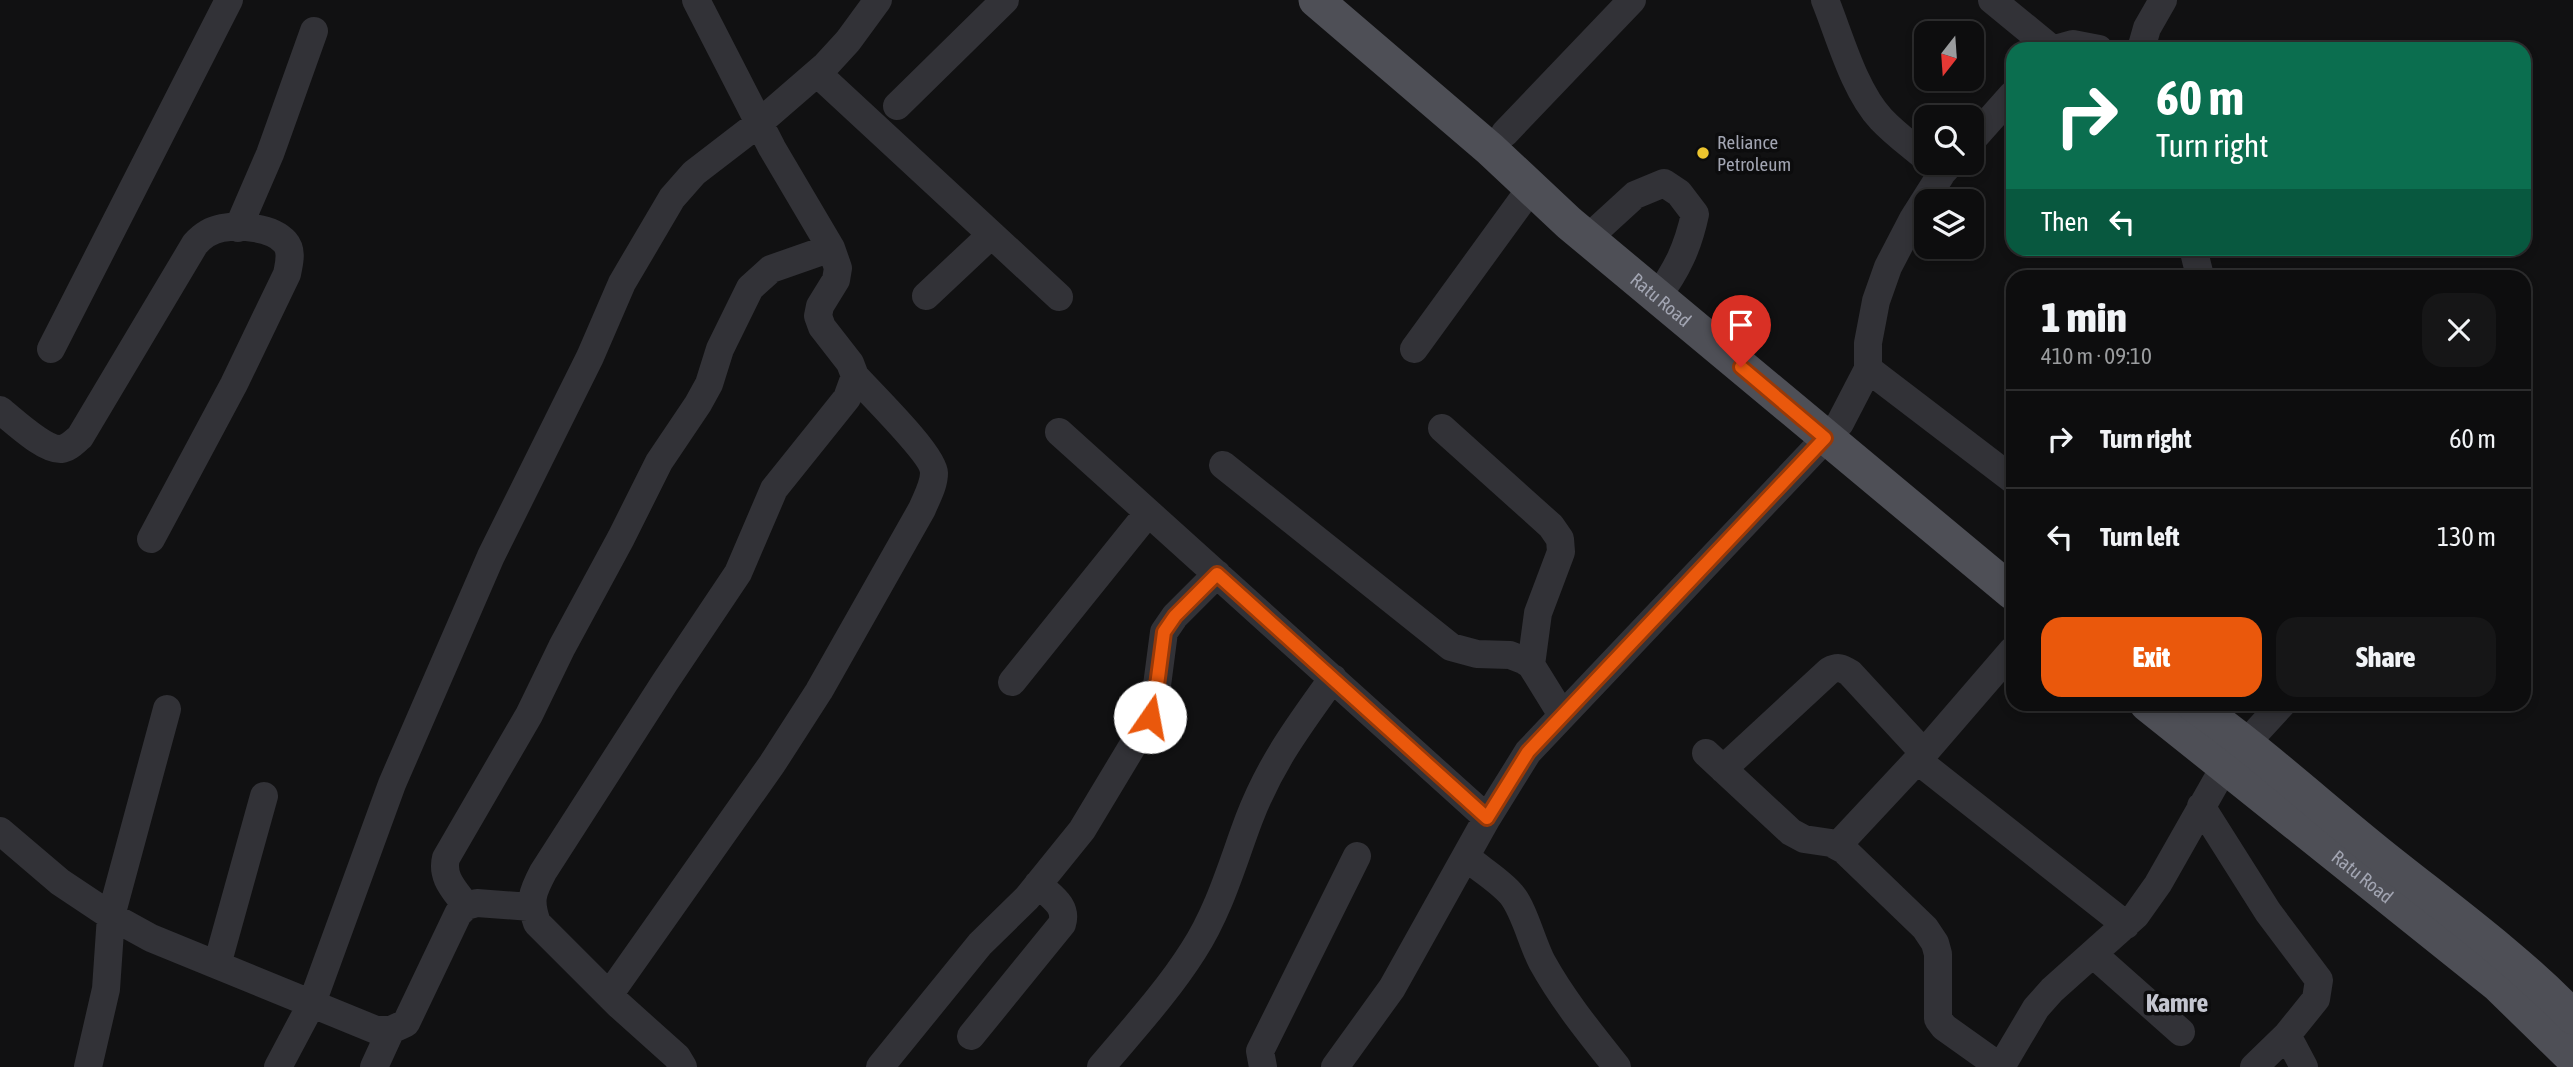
<!DOCTYPE html>
<html lang="en">
<head>
<meta charset="utf-8">
<style>
	:root { --surface:#0d0d0e; --page:#161617; --text:#f1f3f6; --muted:#9a9c9e; --line:#2d2d2e; --accent:#ea580c }
	body { margin:0; font-family:"Asap Condensed",sans-serif; background:var(--page); color:var(--text); height:100vh; display:flex; flex-direction:column; font-size:26px; white-space:nowrap }
	* { box-sizing:border-box; margin:0 }
	p { font-size:23px; color:var(--muted) }
	.icon { flex:none; width:38px; height:38px; fill:none; stroke:currentColor; stroke-width:2; stroke-linecap:round; stroke-linejoin:round }
	.map { position:relative; flex:1; overflow:hidden }
	.drawer { position:absolute; left:2006px; top:270px; width:525px; height:441px; display:flex; flex-direction:column; background:var(--surface); border-radius:21px; box-shadow:0 4px 10px #0003,0 0 0 2px var(--line) }
	.drawer>* { flex:none }
	.hud { position:absolute; left:2006px; top:42px; width:525px; height:214px; border-radius:21px; box-shadow:0 4px 10px #0003,0 0 0 2px var(--line); background:#0b6e4f; color:#fff; overflow:hidden }
	.needle { width:46px; rotate:197deg }
	.tools { position:absolute; left:1914px; top:21px; display:grid; gap:14px }
	.tools a { display:grid; place-items:center; width:70px; height:70px; border-radius:14px; background:var(--surface); box-shadow:0 4px 10px #0003,0 0 0 2px var(--line); font-size:35px }
	.pin { position:absolute; display:grid; place-items:center; width:60px; height:60px; color:#fff; margin:-72px -30px; border-radius:50% 50% 50% 0; rotate:-45deg; box-shadow:0 0 7px #0007 }
	.pin .icon { rotate:45deg }
	.me { position:absolute; width:77px; margin:-38px; rotate:12deg; stroke-linejoin:round; filter:drop-shadow(0 0 5px #0008) }
	.turn { display:flex; align-items:center; gap:24px; height:147px; padding:0 35px; font-size:32px }
	.turn .icon { width:91px; height:91px; stroke-width:2.5 }
	.turn b { display:block; font-size:49px; line-height:60px }
	.then { display:flex; align-items:center; height:66px; padding:0 35px; background:#0003; gap:14px; font-size:26px }
	.round { display:grid; place-items:center; flex:none; width:74px; height:74px; border-radius:21px; background:var(--page) }
	.overview { display:flex; align-items:center; justify-content:space-between; height:119px; padding:0 35px }
	h1 { font-size:42px; font-weight:800; line-height:52px }
	.cta { display:flex; gap:14px; margin-top:auto; padding:14px 35px }
	.cta a { flex:1; height:80px; border-radius:21px; background:var(--accent); color:#fff; font-size:28px; font-weight:800; line-height:80px; text-align:center }
	.cta a+a { background:var(--page); color:var(--text) }
	ul { padding:0; list-style:none }
	li { display:flex; align-items:center; gap:21px; height:98px; padding:0 35px; border-top:2px solid var(--line) }
	li div { flex:1 }
	li b { display:block; font-size:26px }
	li em { font-style:normal }
	.map>svg:first-child { display:block }
</style>
</head>
<body>
<div class="map">
<svg width="2573" height="1067" viewBox="0 0 2573 1067">
	<rect width="100%" height="100%" fill="#111112"/>
	<g fill="none" stroke-linecap="round" stroke-linejoin="round">
		<path stroke="#323237" stroke-width="28" d="M1825,0c15,37 29,90 56,119 14,15 31,27 46,40
			M1992,0l60,49
			M2055,49l18,-5 26,5
			M2141,49l6,-21 16,-28
			M817,73l242,224
			M897,106l108,-106
			M1505,133l127,-133
			M1972,140l40,-45
			M238,228l32,-74 44,-123
			M1588,238l47,-43 29,-12 15,10 16,21c-7,33 -18,56 -38,83
			M2193,248l7,28
			M926,296l65,-61
			M51,349l178,-349
			M1414,349l117,-161
			M1868,369l144,110
			M0,410c14,11 44,40 61,39 8,-1 13,-7 19,-12l115,-193c7,-8 16,-14 27,-16 18,-3 50,-1 63,14 8,9 4,21 2,32l-53,110 -83,155
			M1442,428l109,98 9,13 1,13 -23,61 -7,52
			M1059,432l428,386
			M1223,465l228,182 26,7 33,1 13,5 8,5 31,50
			M1012,682l136,-169
			M1706,753l85,79 13,7 27,4 13,7 81,78 10,15 3,11v65l6,8 56,40
			M1917,760l209,165
			M1723,769l106,-98c9,-5 13,-3 21,2l74,80
			M2201,806l67,106 51,68 -3,19 -29,36 17,32
			M0,831l60,51 51,34 40,22 225,92h15l15,-7 52,-109 8,-8 11,-3 54,4
			M1838,845l86,-92 88,-102
			M1466,857c14,12 33,23 45,37 13,15 21,49 31,68 21,38 48,71 75,105
			M466,906c-11,-16 -25,-28 -20,-48l83,-143 33,-68 59,-109 38,-76 39,-58 11,-20 11,-35 30,-61 21,-19 60,-21
			M2093,954l88,78
			M217,965l47,-169
			M609,995l163,-231 47,-73 103,-182c5,-12 12,-24 12,-36 0,-18 -64,-80 -79,-97
			M971,1036l91,-112c6,-19 -12,-28 -24,-40
			M88,1067l18,-78 5,-73 56,-207
			M278,1067l34,-64 80,-219 99,-228 99,-199 32,-74 50,-85 22,-25 65,-50 67,-58 22,-24 30,-41
			M374,1067l17,-37
			M683,1067l-6,-10 -58,-52 -82,-82c-8,-23 -5,-30 6,-51l122,-190 73,-109 36,-84 73,-91 8,-22 -5,-13 -28,-36 -4,-11 2,-10 16,-26 2,-12 -7,-20 -59,-100 -76,-148
			M880,1067l100,-123 47,-46 55,-68 68,-113 6,-24 8,-61 11,-16 42,-42
			M1101,1067c32,-38 66,-75 92,-116 27,-42 39,-87 56,-132 21,-55 50,-94 84,-141
			M1263,1067l-3,-16 97,-195
			M1335,1067l57,-79 95,-170 41,-66 312,-329 28,-54v-26l8,-42 12,-34 25,-48 29,-46 9,-10
			M2001,1067l35,-59 16,-18 84,-75 22,-31 67,-118 57,-62
			M2254,1067l33,-32"/>
		<g stroke="#4e4f56" stroke-width="35">
			<path id="s1" d="M1316,0l174,149 79,74 443,369"/>
			<path id="s2" d="M2147,704l350,280 76,74"/>
			<path d="M2193,704c65,46 123,99 185,149 66,53 136,103 195,164"/>
		</g>
	</g>
	<g fill="none" stroke-linecap="round" stroke-linejoin="round">
		<g stroke="#983908" stroke-width="18">
			<path id="route" d="M1150,717l6,-24 8,-61 11,-16 42,-42 270,244 41,-66 297,-314 -84,-71"/>
		</g>
		<use href="#route" stroke="#ea580c" stroke-width="12"/>
	</g>
	<circle fill="#ecc52f" stroke="#0c0c0d" stroke-width="2.5" cx="1703" cy="153" r="7"/>
	<g text-anchor="middle" dominant-baseline="central" stroke-width="7" stroke-linejoin="round" paint-order="stroke">
		<g font-size="19" fill="#a2a5b2" stroke="#0c0c0d" text-anchor="start">
			<text x="1717" y="142">Reliance<tspan x="1717" dy="22">Petroleum</tspan></text>
		</g>
		<g font-size="19" fill="#a2a5b2" stroke="#0c0c0d">
			<text stroke="none"><textPath href="#s1" startOffset="457">Ratu Road</textPath></text>
			<text stroke="none"><textPath href="#s2" startOffset="276">Ratu Road</textPath></text>
		</g>
		<g font-size="26" font-weight="bold" fill="#c3c5cf" stroke="#0c0c0d">
			<text x="2177" y="1003">Kamre</text>
		</g>
	</g>
</svg>
<div class="tools">
<a><svg class="needle" viewBox="-14 -14 28 28"><path d="M0-13l5 13h-10z" fill="#e53935"/><path d="M0 13l5-13h-10z" fill="#9a9c9e"/></svg></a>
<a><svg class="icon" aria-label="search" viewBox="0 0 24 24"><circle cx="10" cy="10" r="6"/><path d="M15 15l6 6"/></svg></a>
<a><svg class="icon" aria-label="layers" viewBox="0 0 24 24"><path d="M12 4l9 5-9 5-9-5zM3 14l9 5 9-5"/></svg></a>
</div>
<div class="pin" style="left:1741px;top:367px;background:#d93025"><svg class="icon" aria-label="arrive" viewBox="0 0 24 24"><path d="M6 21V4h12l-3 4 3 4H6"/></svg></div>
<svg class="me" style="left:1150px;top:717px" viewBox="-20 -20 40 40"><circle r="19" fill="#fff"/><path d="M0-13L10 11 0 6-10 11z" fill="#ea580c"/></svg>
<div class="hud">
<div class="turn"><svg class="icon" aria-label="right" viewBox="0 0 24 24"><path d="M7 20v-9h11M14 6l5 5-5 5"/></svg><div><b>60 m</b>Turn right</div></div>
<div class="then">Then<svg class="icon" aria-label="left" viewBox="0 0 24 24"><path d="M17 20v-9H6M10 6l-5 5 5 5"/></svg></div>
</div>
<section class="drawer">
<div class="overview"><div><h1>1 min</h1><p>410 m · 09:10</p></div><a class="round"><svg class="icon" aria-label="close" viewBox="0 0 24 24"><path d="M6 6l12 12M18 6L6 18"/></svg></a></div>
<ul>
<li><svg class="icon" aria-label="right" viewBox="0 0 24 24"><path d="M7 20v-9h11M14 6l5 5-5 5"/></svg><div><b>Turn right</b></div><em>60 m</em></li>
<li><svg class="icon" aria-label="left" viewBox="0 0 24 24"><path d="M17 20v-9H6M10 6l-5 5 5 5"/></svg><div><b>Turn left</b></div><em>130 m</em></li>
</ul>
<div class="cta"><a>Exit</a><a>Share</a></div>
</section>
</div>
</body>
</html>
